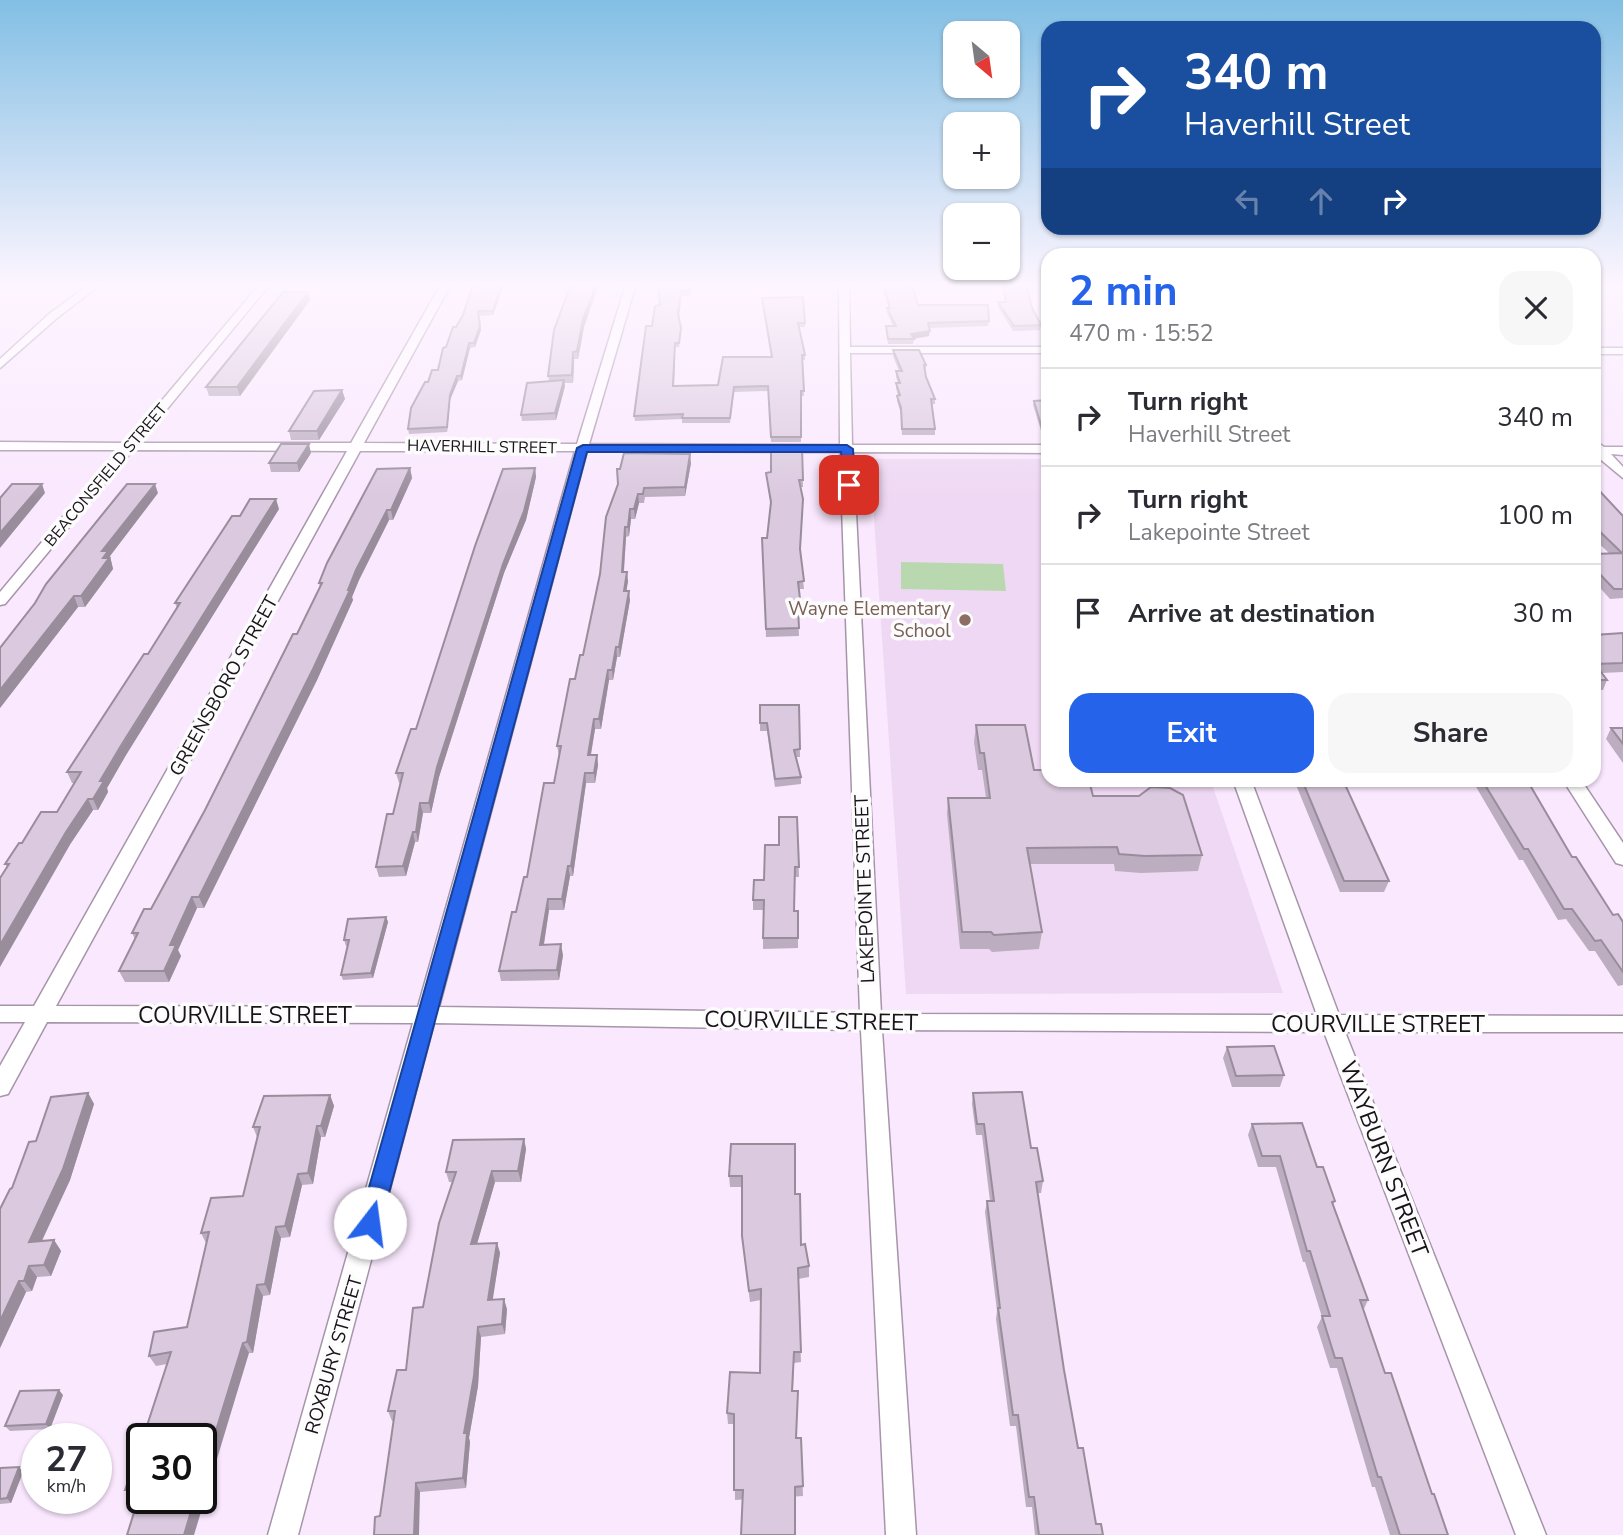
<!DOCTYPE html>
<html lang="en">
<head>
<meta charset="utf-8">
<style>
	:root { --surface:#fff; --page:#f7f7f7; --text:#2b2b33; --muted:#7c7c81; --line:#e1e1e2; --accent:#2563eb }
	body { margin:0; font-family:"Nunito Sans",sans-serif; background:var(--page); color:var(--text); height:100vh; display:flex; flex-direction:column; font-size:26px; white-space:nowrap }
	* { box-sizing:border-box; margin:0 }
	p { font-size:23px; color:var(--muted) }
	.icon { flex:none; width:38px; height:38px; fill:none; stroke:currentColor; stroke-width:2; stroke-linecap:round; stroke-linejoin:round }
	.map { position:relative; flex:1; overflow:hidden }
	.drawer { position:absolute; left:1041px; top:248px; width:560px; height:539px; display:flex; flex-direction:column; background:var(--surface); border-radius:21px; box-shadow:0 2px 5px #0004 }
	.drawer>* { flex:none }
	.guide { position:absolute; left:1041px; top:21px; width:560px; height:214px; border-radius:21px; box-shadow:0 2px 5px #0004; background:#1a4fa0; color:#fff; overflow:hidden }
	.needle { width:46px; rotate:151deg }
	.buttons { position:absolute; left:943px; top:21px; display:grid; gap:14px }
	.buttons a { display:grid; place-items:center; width:77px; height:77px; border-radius:14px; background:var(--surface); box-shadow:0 2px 5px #0004; font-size:35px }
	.speed { position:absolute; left:21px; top:1423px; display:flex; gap:14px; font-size:35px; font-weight:700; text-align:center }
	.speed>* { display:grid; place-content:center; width:91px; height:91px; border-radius:50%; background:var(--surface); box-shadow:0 2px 5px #0004; line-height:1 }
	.speed small { font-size:18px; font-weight:400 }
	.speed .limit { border:4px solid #111; border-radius:10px; background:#fff; color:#111 }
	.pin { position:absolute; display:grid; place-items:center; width:60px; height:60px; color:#fff; margin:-30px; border-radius:14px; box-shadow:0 4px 10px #0006 }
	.me { position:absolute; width:77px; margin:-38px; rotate:15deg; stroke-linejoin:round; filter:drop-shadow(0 0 5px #0008) }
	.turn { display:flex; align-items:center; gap:24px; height:147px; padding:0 28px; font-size:32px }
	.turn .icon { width:91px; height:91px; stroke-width:2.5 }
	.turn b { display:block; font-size:49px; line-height:60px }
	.lanes { display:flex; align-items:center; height:66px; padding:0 28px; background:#0003; justify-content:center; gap:35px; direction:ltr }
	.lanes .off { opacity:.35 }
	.round { display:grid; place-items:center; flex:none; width:74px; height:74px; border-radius:21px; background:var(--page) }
	.headline { display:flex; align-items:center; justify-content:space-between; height:119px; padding:0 28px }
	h1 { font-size:42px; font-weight:700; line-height:52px; color:var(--accent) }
	.primary-button { display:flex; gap:14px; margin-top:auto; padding:14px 28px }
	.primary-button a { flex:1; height:80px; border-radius:21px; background:var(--accent); color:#fff; font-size:28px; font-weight:700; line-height:80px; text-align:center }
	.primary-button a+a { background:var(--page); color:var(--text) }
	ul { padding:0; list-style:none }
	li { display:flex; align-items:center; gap:21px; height:98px; padding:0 28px; border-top:2px solid var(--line) }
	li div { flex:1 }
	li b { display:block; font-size:26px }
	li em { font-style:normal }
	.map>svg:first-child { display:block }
</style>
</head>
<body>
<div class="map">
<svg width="1623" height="1535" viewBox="0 0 1623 1535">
	<rect width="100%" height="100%" fill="#fae8fe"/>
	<path fill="#efd8f3" d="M870,459h178v321l163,1 72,212 -377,1z"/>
	<path fill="#b9d8b0" d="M901,562l102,2 3,27 -105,-2z"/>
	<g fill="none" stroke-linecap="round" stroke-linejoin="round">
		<g stroke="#a695a9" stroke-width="3">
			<path id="street" d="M90,284h11l-44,34 -57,50v-9l49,-45z
				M260,284h10l-131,159h212l90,-159h10l-87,159 213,1 49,-160h10l-47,160 251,1 -1,-161h10l1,63h198v6h-198l2,92h196v8l-195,-1 28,562 436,1 -84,-235h18l88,235 284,1v16h-278l201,503h-30l-192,-503 -442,-2 34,505h-30l-25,-505 -427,-7 -136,512h-30l145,-512 -366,-1 -39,72 -8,2v-30l25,-44h-25v-16h34l313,-555 -214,-1 -128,154 -5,1v-13l119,-142h-119v-8l126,1zM360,451h215l-157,556 -362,-1zM587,451l253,1 20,561 -421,-6z
				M1594,348h29v6h-29z
				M1594,440l10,7h19v8l-12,-1 12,13v11l-29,-24z
				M1563,780h18l42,63v22l-7,-2z"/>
		</g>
		<use href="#street" fill="#fff" fill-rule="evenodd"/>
	</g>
	<path fill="#bcadc0" d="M476,284h28l-11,31 -14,1 2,14 -6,17 -5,1 -8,32 -4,1 -8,19 -3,32 -38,2 -1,-5 20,-47 10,-12 8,-23 17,-32z
		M658,284h33l-1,12h-8l-3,21 2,15 -2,15h-4l-1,39 44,-1 54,-28 -10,-59 43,25v4h-6l6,28v5h-3l2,36h-3v46h-30l-3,-51 -34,1 -4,31h-48v-4l-47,2 -1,-5 18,-90 8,-21z
		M886,284h25l7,21 71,16 -1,5 -59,2v8l-15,3 -1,5h-25l-2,-18h7l-6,-13v-5h2l-5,-15v-5h2z
		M1002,284h24l6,24 9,17 -1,5 -27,1 -15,-24v-5h7z
		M308,292l2,8 -70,96h-31l-3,-9z
		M584,327l-6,32h-4l-1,24h-9l1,3 -9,34 -34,1 -1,-6 28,-34 -1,-5z
		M893,350l33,15v5l-1,1 1,6 9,22v5h-4l4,25v6h-33l-1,-21 -4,-13v-5h1l-2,-8v-5h2l-2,-6v-6h3l-6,-15z
		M342,390l3,9 -26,41h-28l-2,-9z
		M1048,400v36l-5,1 -10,-32 1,-4z
		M802,448l1,39h-3v64l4,38h-5l2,25h-3l1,22 -33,1 -4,-99h5l4,-33 -5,-32 5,-1z
		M311,453l-12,19h-28l-2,-9z
		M691,463l-6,33 -40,1 -1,6h-5l-4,16h-4l-2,17 -3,1 -2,35 4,9 -2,10 4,9 -10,57h-3l-4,23h-4l-8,49h-6l-4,26h6l1,10 -3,18h-9l-13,93h-3l-6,34h-15l-5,35 19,10 -4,25 -58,1 -2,-10 28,-94 27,-94 5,-27 -2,-10 26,-91 35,-171z
		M410,468l2,10 -19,42h-4l-30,60 -7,17 1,3 -36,80 -113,228h-7l-19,42 3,6 -12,26h-44l-6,-11 16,-32 -3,-6 19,-24 54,-99 92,-176 23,-47 -1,-4z
		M535,468l1,9 -10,43 -22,53 -65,204 -8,36h-8l-5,29h-3l-9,34 -27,1 -3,-10 17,-53 7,-31h-1l-3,-10z
		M1594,485l29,31v82l-13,1 -16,-18v-27h16l-16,-15z
		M158,493l-48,63 3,13 -28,38h-7l-78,101v-60z
		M279,509l-153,246 -19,33 1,4 -10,18h-5l-22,33 -64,24 -2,-3 17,-21 35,-31 17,-29h-2l-5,-11 81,-118 29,-46 -2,-5 65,-87z
		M1623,633v39l-21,1 5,7 -4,10h-9v-55z
		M799,705l1,52h-4l5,20v7l-26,3 -8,-56h-7v-8z
		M976,725l58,45 59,26 109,59 -4,16 -57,2 -26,-2 -1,-7h-84l12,68 -3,17 -47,3 -3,-3h-29l-13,-135 1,-16h38l-4,-28h-4l-4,-28z
		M1611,728h12v35l-17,-24z
		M1294,780h49l46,101 -5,11h-44z
		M1472,780h55l45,77 41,58 10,7v63l-5,1 -23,-35h-6l-23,-32 -8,1 -35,-60h-4z
		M797,817l2,60h-4l-1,34h4v37l-35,1v-39h-10v-10l11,-20 15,-35z
		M386,917l2,5 -15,56 -30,2 -2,-5 7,-29h-2l-2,-6z
		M1227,1047l57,28 -4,12h-48l-9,-29z
		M88,1093l6,11 -24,76 -28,61 12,-1 7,11 -10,25 -14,1 -5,14 -6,1 -26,56 12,-160z
		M973,1093l58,55 12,33 -2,12h-3l26,177 14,78 18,76 7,11h-68l-3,-28h-6l-10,-81h-6l-14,-107 1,-8 -12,-99 2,-11h3l-8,-66h-6l-4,-31z
		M330,1095l4,11 -9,31h-4l-8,47 -11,1 -12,52 -9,1 -11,57 -7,1 -10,57h-4l-111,147h-5l-8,-10 42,-126 -11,2 -7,-10 38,-29 19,-84 -5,-10 42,-37 14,-59 -4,-10z
		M1252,1124l65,43 18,34 -2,4 35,95 -5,11 22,62 63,162h-58l-15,-48h-3l-35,-119h-7l-13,-41 5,-10 -17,-55h-2l-27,-95h-18l-10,-32z
		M524,1139l2,10 -5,33h-26l-18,62 20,-1 3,10 -8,47 15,9 -2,25 -24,3 -3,49 -9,52 1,4 -4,46 -46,4 -40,24 14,-95h-2l-4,-10 18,-41 17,-63 29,-125h-3l-3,-10z
		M731,1144l64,50 6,51 8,21v11l-11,2 3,83 -7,1 -1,28 4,47h4l2,58 -68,4 -1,-76h-6l-1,-11 33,-40 1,-73 -11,2 -7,-55 -1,-60h-12l-1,-11z
		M63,1395l-13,34 -40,2 -5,-5z
		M0,1468l23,4 -12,31 -11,1z"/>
	<path fill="#998d9c" d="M502,284h2l-11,31v-4z
		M596,284h3l-15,43 -6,32 -1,-8 6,-32z
		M308,292l2,8 -70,96 -3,-9z
		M480,326l1,4 -6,17 -1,-4z
		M930,331l-1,5 -18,3v-5z
		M469,343l1,5 -8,32 -1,-4z
		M573,352l1,7 -1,24 -1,-8z
		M457,376l1,5 -8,19 -3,32v-5l3,-32z
		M564,380l1,6 -9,34 -1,-7z
		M342,390l3,9 -26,41 -2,-9z
		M309,444l2,9 -12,19 -2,-9z
		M690,454l1,9 -6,33v-9z
		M410,468l2,10 -19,42 -2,-10z
		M535,468l1,9 -10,43 -22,53 -65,204 -8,36 -2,-10 8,-36 66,-203z
		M42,484l3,9 -45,55v-15z
		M155,484l3,9 -48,63 3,13 -28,38 -4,-11 21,-45z
		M638,494l1,9 -4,16 -1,-10z
		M276,499l3,10 -153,246 -19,33 1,4 -10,18 -5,-11 7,-18z
		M630,509l1,10 -2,17 -1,-9z
		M387,510l2,10 -30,60 -7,17 1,3 -36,80 -113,228 -5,-11 149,-307 8,-20z
		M625,527l1,10 -3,44 -1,-9z
		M627,572l1,9 -3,20 -1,-10z
		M629,591l1,9 -10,57 -1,-10z
		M74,596l4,11 -78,101v-18z
		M616,647l1,10 -4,23 -1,-10z
		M608,670l1,10 -8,49 -2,-10z
		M594,719l1,10 -6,36 -1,-10z
		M597,755l1,10 -3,18 -1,-10z
		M585,773l1,10 -13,93 -2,-10z
		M88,799l5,11 -22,33 -71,124v-22l66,-113z
		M420,803l3,10 -5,29 -2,-10z
		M413,832l2,10 -9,34 -3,-10z
		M568,866l2,10 -6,34 -2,-11z
		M192,897l5,11 -19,42 3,6 -12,26 -5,-11 6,-26z
		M548,899l1,11 -7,45 -2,-10z
		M386,917l2,5 -15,56 -2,-5z
		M561,944l2,11 -4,25 -2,-10z
		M88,1093l6,11 -24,76 -34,73 -7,-11z
		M330,1095l4,11 -9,31 -4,-11z
		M317,1126l4,11 -8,47 -5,-11z
		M524,1139l2,10 -5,33 -3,-11z
		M492,1171l3,11 -21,72 -3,-10z
		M298,1174l4,11 -12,52 -5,-11z
		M276,1227l5,11 -11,57 -5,-11z
		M54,1240l7,11 -10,25 -7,-11z
		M497,1243l3,10 -9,58 -3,-11z
		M29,1266l8,11 -5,14 -8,-10z
		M19,1281l7,11 -26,56v-27z
		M257,1285l6,11 -10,57 -6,-11z
		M504,1299l3,10 -2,25 -3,-10z
		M478,1327l3,10 -3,49 -9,52 1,4 -4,46 -3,-10 1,-45z
		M243,1343l6,10 -55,182h-10l11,-37h6v-19z
		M59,1390l4,5 -13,34 -4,-5z
		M19,1467l4,5 -12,31 -4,-5z
		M416,1483l4,9 -1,43h-5z"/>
	<path fill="#dbc9df" stroke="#998d9c" stroke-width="2" d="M473,284h2v2l1,-2h26l-9,27h-15l2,15 -6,17h-5l-8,33h-4l-7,19 -3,32 -39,2 3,-21 14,-26h3l4,-12h6l5,-22 3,-1 7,-20h3l7,-12z
		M571,284h25l-13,35 -6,32 -4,1 -1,23 -24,1 6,-46z
		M658,284h32v7h-9l-3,23 3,14 -2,15h-4l-2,43 45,-1 5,-28h49l-10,-59 41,-1 2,26h-7l7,32h-3l2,36h-3v46h-30l-3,-51 -34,1 -4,31h-48l1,-4 -49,2 12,-90h6l3,-20 5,-1z
		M886,284h25l7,21h70l1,16 -61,2 2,8 -19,3 3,5h-26l-2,-13h10l-9,-18h3l-6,-20h3z
		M1003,284h23l6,24 9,17 -27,1 -16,-24h8z
		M283,292h25l-71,95h-31z
		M893,350h26l7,15h-2l2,12 9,22h-4l4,30h-33l-1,-21 -4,-12 3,-1 -4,-12h4l-4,-12h6z
		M564,380l-9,33 -34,2 6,-32z
		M342,390l-25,41h-28l25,-40z
		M1048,400v32h-5l-9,-31z
		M281,444h28l-12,19h-28z
		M771,448h31l1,32h-4l4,19 -3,50 4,32 -6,1 3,25h-3l1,21 -33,1 -4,-91h5l4,-36 -5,-29 5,-1z
		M624,453l66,1 -5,33 -41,1 -1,6h-5l-4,15h-4l-2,18h-3l-3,45h5l-3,19h5l-10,56h-3l-4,23h-4l-9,49h-5l-6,36h9l-3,18h-9l-14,93h-3l-6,33h-14l-8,46 21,-1 -4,26 -58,1 13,-59h4l8,-35h3l17,-94h10l7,-37h-4l13,-67h5l5,-24h3l17,-81 6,-57 12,-33 -1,-15h3z
		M410,468l-19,42h-4l-31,60 -8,20h2l-37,79 -114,228h-7l-22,48h6l-12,26h-45l19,-38h-6l12,-24h7l54,-99 88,-176h4l25,-51h-3l8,-20 50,-94z
		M535,468l-11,43 -21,53 -66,203 -8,36h-9l-4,29h-3l-10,34 -27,1 11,-53h6l10,-41h-7l15,-44h5l59,-183 28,-77z
		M12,484h30l-42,49v-35z
		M127,484h28l-53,67h6l-5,7h6l-28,38h-7l-74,94v-42l35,-45 11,-19z
		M1594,485l29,31v73h-9l-20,-21v-14l28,-1 -28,-27z
		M250,499h26l-154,245 -22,37h4l-11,18h-5l-22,33 -66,113v-67l9,-14h-4l14,-21h3l19,-31h16l24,-40h-14l77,-118h4l32,-51h-5l57,-87h8z
		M1623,633v30l-28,1 12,16h-13v-45z
		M760,705h39l1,44 -6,1 7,27 -26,2 -8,-56h-7z
		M976,725h49l9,45h14v10h41l4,16h46l12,-9 19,1 13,7 19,60 -57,1 -26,-2 -2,-7 -90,1 15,84 -48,3 -3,-3h-29l-14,-134h42l-6,-45h-4z
		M1611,728h12v16z
		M1302,780h41l46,101h-45z
		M1482,780h45l45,77h4l37,58 5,-1 5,8v50l-22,-32 -6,1 -23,-32h-8l-36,-60h-4z
		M779,817h18l2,50h-4l-1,44h4v27h-35l1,-38h-11l1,-20h10l1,-35h14z
		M386,917l-15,56 -30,2 8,-35h-5l4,-21z
		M1274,1046l10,29 -48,1 -9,-29z
		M1022,1092l9,56h6l6,33 -7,1 28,188 14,78h5l13,76h5l2,11h-64l-5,-38h-5l-11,-82h-5l-15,-107h2l-13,-107h7l-10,-77h-7l-4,-31z
		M88,1093l-25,76 -34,73 25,-2 -10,25 -15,1 -5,15h-5l-19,40v-112l10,-20 2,-1 17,-46 7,-1 15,-44z
		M330,1095l-9,31h-4l-9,47 -10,1 -13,52 -9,1 -11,57 -8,1 -10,57 -4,1 -42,136v-41h-58l28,-86 -22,4 5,-24 33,-5 22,-95 -8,1 10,-35 32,-2 17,-69h-7l11,-31z
		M1302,1123l15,44h6l12,34 -3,1 36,98h-8l25,73h6l41,121h2l14,41h-48l-19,-58h-3l-36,-119h-7l-13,-42h8l-20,-65h-3l-27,-95h-18l-10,-32z
		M524,1139l-6,32h-26l-21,73 26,-1 -9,57 16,-1 -2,25 -24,3 -4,49 -10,57h3l-4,45 -47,5 -2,52h-40l1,-18 5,-1 15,-105h-7l9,-41h9l7,-62 10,-1 16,-84 17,-51h-10l7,-32z
		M731,1144h64v50h5l1,51 4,-1 4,22 -11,2 3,84h-7l-2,39h6l-2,47h5l2,48 -8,1v48h-54l2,-45h-9v-76l-7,-1 3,-41 30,1 1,-84 -12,2 -7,-55v-60h-13z
		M59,1390l-13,34 -41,2 15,-35z
		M142,1441v57h53l-11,37h-57l14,-45h-16z
		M19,1467l-12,31 -7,1v-31z"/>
	<linearGradient id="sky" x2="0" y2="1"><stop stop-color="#82bfe4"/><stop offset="0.57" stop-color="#fdf5ff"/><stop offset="1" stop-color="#fdf5ff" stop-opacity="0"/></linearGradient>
	<rect width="1623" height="499" fill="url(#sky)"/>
	<path fill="#2563eb" stroke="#184099" stroke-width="2" d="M847,445l6,4 2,36 -6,3 -6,-3 -2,-33h-254l-206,771 -3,7 -8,3 -8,-3 -3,-7 218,-775 6,-3z"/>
	<circle fill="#8d6e63" stroke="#fcfcfc" stroke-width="2.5" cx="965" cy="620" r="7"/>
	<g text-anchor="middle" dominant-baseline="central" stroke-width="7" stroke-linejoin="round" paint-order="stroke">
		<g font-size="16" fill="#181219" stroke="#fcfcfc">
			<text transform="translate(482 447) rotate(1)">HAVERHILL STREET</text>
			<text transform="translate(106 475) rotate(-50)">BEACONSFIELD STREET</text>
		</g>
		<g font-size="19" fill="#785e54" stroke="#fcfcfc" text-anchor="end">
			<text x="951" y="609">Wayne Elementary<tspan x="951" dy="22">School</tspan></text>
		</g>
		<g font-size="19" fill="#181219" stroke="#fcfcfc">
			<text transform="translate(224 686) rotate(-61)">GREENSBORO STREET</text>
			<text transform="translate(865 889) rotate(-92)">LAKEPOINTE STREET</text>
			<text transform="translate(334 1355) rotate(-74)">ROXBURY STREET</text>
		</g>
		<g font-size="23" fill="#181219" stroke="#fcfcfc">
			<text x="245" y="1015">COURVILLE STREET</text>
			<text transform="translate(811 1021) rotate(1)">COURVILLE STREET</text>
			<text x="1378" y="1024">COURVILLE STREET</text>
			<text transform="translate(1384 1159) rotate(69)">WAYBURN STREET</text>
		</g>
	</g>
</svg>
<div class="buttons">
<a><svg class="needle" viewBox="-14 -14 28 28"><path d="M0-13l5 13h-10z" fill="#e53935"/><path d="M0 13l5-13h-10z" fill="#7c7c81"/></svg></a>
<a>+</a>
<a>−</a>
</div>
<div class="speed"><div>27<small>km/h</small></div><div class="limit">30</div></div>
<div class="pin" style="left:849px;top:485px;background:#d93025"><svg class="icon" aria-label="arrive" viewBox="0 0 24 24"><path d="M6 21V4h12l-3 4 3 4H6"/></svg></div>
<svg class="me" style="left:370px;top:1223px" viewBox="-20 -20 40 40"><circle r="19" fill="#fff"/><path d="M0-13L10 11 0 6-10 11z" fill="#2563eb"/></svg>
<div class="guide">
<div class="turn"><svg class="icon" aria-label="right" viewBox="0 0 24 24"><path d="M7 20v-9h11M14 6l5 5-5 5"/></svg><div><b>340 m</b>Haverhill Street</div></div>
<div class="lanes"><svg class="icon off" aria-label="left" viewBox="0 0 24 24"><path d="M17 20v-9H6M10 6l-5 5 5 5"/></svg><svg class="icon off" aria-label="ahead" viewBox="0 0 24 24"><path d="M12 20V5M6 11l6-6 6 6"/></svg><svg class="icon" aria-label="right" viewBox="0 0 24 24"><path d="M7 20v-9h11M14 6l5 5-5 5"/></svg></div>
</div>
<section class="drawer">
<div class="headline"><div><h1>2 min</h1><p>470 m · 15:52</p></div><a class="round"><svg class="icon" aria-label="close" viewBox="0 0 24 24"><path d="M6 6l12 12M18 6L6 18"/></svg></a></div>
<ul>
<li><svg class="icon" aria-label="right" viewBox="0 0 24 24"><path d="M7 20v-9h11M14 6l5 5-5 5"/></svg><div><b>Turn right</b><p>Haverhill Street</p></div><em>340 m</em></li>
<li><svg class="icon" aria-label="right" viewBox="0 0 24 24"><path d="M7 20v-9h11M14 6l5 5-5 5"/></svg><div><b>Turn right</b><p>Lakepointe Street</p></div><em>100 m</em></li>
<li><svg class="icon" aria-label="arrive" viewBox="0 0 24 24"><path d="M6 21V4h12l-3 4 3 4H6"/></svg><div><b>Arrive at destination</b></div><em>30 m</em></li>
</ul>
<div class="primary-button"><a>Exit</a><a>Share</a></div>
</section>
</div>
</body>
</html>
